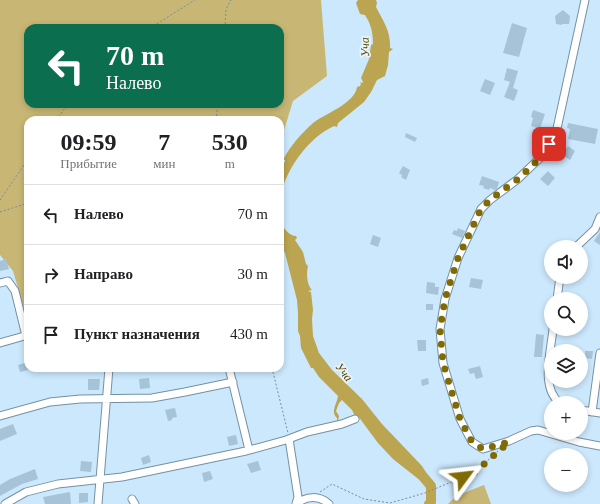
<!DOCTYPE html>
<html lang="ru">
<head>
<meta charset="utf-8">
<style>
	:root { --surface:#fff; --page:#f6f6f6; --text:#202124; --muted:#757577; --line:#e0e0e0 }
	body { margin:0; font-family:"Times New Roman",serif; background:var(--page); color:var(--text); height:100vh; display:flex; flex-direction:column; font-size:15px; white-space:nowrap }
	* { box-sizing:border-box; margin:0 }
	p { font-size:13px; color:var(--muted) }
	.icon { flex:none; width:22px; height:22px; fill:none; stroke:currentColor; stroke-width:2; stroke-linecap:round; stroke-linejoin:round }
	.map { position:relative; flex:1; overflow:hidden }
	.side { position:absolute; left:24px; top:116px; width:260px; height:256px; display:flex; flex-direction:column; background:var(--surface); border-radius:12px; box-shadow:0 2px 6px #0003 }
	.side>* { flex:none }
	.guide { position:absolute; left:24px; top:24px; width:260px; height:84px; border-radius:12px; box-shadow:0 2px 6px #0003; background:#0b6e4f; color:#fff; overflow:hidden }
	.fabs { position:absolute; left:544px; top:240px; display:grid; gap:8px }
	.fabs a { display:grid; place-items:center; width:44px; height:44px; border-radius:50%; background:var(--surface); box-shadow:0 2px 6px #0003; font-size:20px }
	.pin { position:absolute; display:grid; place-items:center; width:34px; height:34px; color:#fff; margin:-17px; border-radius:8px; box-shadow:0 2px 6px #0006 }
	.me { position:absolute; width:44px; margin:-22px; rotate:60deg; stroke-linejoin:round; filter:drop-shadow(0 0 3px #0008) }
	.turn { display:flex; align-items:center; gap:14px; height:84px; padding:0 16px; font-size:18px }
	.turn .icon { width:52px; height:52px; stroke-width:2.5 }
	.turn b { display:block; font-size:28px; line-height:34px }
	.eta { display:flex; justify-content:space-evenly; align-items:center; height:68px; text-align:center }
	.eta b { font-size:24px; font-weight:700; line-height:28px }
	ul { padding:0; list-style:none }
	li { display:flex; align-items:center; gap:12px; height:60px; padding:0 16px; border-top:1px solid var(--line) }
	li div { flex:1 }
	li b { display:block; font-size:15px }
	li em { font-style:normal }
	.map>svg:first-child { display:block }
</style>
</head>
<body>
<div class="map">
<svg width="600" height="504" viewBox="0 0 600 504">
	<rect width="100%" height="100%" fill="#cce8fd"/>
	<path fill="#c8b674" fill-rule="evenodd" d="M0,0h321l6,76 -34,25 -13,42v-23h-252v202l-15,-51 -13,-16zM28,28h252v76h-252z
		M484,485l7,19h-43l8,-8z"/>
	<path fill="#bba550" d="M358,0h18l1,3 -1,4c7,14 15,24 14,41l3,1 -4,3 -1,13 -3,11 -8,4 -6,12 -7,10 -26,21 -1,4 -3,-1c-26,12 -47,42 -54,70v-34l3,1 2,-1v-2h-2c8,-15 17,-25 29,-36 11,-10 43,-20 45,-37l3,-1 1,-2 -1,-2 2,1 1,-1 -2,-4 8,-19 2,-14 2,-1c0,-11 -2,-20 -8,-29l-5,-1 -4,-11z
		M280,221l2,1c0,6 8,14 14,14l1,2 -2,2 8,12 3,12 2,2c-2,8 -1,19 4,24l-4,1 3,1 2,18 -1,9 1,17 6,17 13,17 30,29 20,25 40,42 10,16 -6,3 -33,-26 -15,-16 -20,-27h-3l-3,-6 -10,-10 -3,3 -3,8 3,5 -1,5 -1,1v-4c-7,-6 0,-14 1,-22l-19,-19 -6,-9h-2l-10,-20 -1,-12 -2,-5v-18l-1,-13 -12,-47 -5,-10z"/>
	<g fill="none" stroke-linecap="round" stroke-linejoin="round">
		<path stroke="#bba550" stroke-width="10" d="M420,473l11,13v16l-2,2"/>
	</g>
	<path fill="#a7c3d7" d="M563,10l7,6 -1,8h-7v1l-6,-1 -1,-8z
		M512,23l15,5 -8,29 -16,-4z
		M507,68l11,3 -5,17 5,2 -4,11 -10,-4 6,-15 -6,-2z
		M485,79l10,4 -5,12 -10,-4z
		M533,110l12,4 -5,15 -9,-3 2,-8 -2,-1z
		M568,123l30,6 -3,15 -27,-5 2,-10 -3,-1z
		M406,133l11,5 -2,4 -10,-5z
		M568,146l7,5 -5,9 -8,-5z
		M403,166l7,4 -4,10 -5,-3 1,-2 -3,-2z
		M548,171l7,7 -7,8 -8,-7z
		M482,176l17,6 -2,7 -2,1 -5,-2 -1,2 -6,-2 1,-2 -5,-1z
		M458,228l7,3 -3,7 -10,-4 2,-4 3,1z
		M600,232v13l-6,-4z
		M373,235l8,3 -3,9 -8,-3z
		M6,259l3,10 -9,2v-10z
		M471,278l12,2 -2,9 -12,-2z
		M427,282l8,1v4h4l-1,8 -12,-2z
		M426,304h7v6h-7z
		M536,334l8,1 -2,22h-8z
		M417,340h9v11h-8z
		M585,351h8l-1,8 -7,-1z
		M28,362v8l-8,2 -2,-7z
		M480,366l3,11 -7,2 -2,-6 -4,1 -2,-5z
		M149,378l1,10 -10,1 -1,-10z
		M428,378l1,6 -7,2 -1,-6z
		M88,379h12l-1,11h-11z
		M175,408l2,9 -5,1v2l-4,1 -3,-11z
		M13,424l4,10 -17,7v-12z
		M236,435l2,9 -9,2 -2,-9z
		M149,455l2,7 -8,3 -2,-7z
		M81,461l11,1 -1,10 -11,-1z
		M258,461l3,9 -10,3 -4,-9z
		M35,469l3,10 -16,5 -22,12v-11l10,-6z
		M210,471l3,8 -9,3 -2,-9z
		M70,492l1,12h-26l-2,-7z
		M79,493h9v9l-9,1z"/>
	<g fill="none" stroke-linecap="round" stroke-linejoin="round">
		<g stroke="#7590a3" stroke-width="9">
			<path id="minor" d="M585,0l-29,133 -14,23 -24,23 -28,21 -9,9 -23,49 -13,41 -5,30 3,34 17,56 12,23 11,7 26,-8 22,-10 7,-1 41,12 21,4
				M576,247l19,-18 5,-12
				M0,283l8,-2 7,10 11,45
				M557,299l3,-22
				M553,329c-2,22 -13,59 7,74
				M0,343l28,-8
				M229,368l20,82
				M581,410l19,3
				M592,412l8,-59
				M0,416l50,-14 30,-3 72,-1 33,-6 48,-10
				M289,439l9,58 -2,7
				M132,499l3,5
				M5,504l21,-12 32,-8 64,-7 124,-26 40,-11 21,-8 35,-8 13,-5
				M98,504l11,-136
				M296,504c10,-8 23,-9 33,0"/>
		</g>
		<path stroke="#788d9b" stroke-width="1" stroke-dasharray="2 2" stroke-linecap="butt" d="M150,28l45,-28
			M225,28l1,-19 5,-9
			M56,120l12,-16
			M216,120l2,-16
			M0,200l28,-41
			M0,212l28,-9
			M272,368l16,65
			M320,492l12,-8 32,15 26,4 35,-10 50,-21 23,-21"/>
		<use href="#minor" stroke="#fff" stroke-width="7"/>
	</g>
	<g fill="none" stroke-linecap="round" stroke-linejoin="round">
		<path stroke="#806a03" stroke-width="7" stroke-dasharray="0 12.6" d="M463,477l12,-5 34,-30 -26,7 -11,-7 -12,-23 -17,-56 -3,-34 5,-30 13,-41 23,-49 9,-9 28,-21 24,-23 7,-12"/>
	</g>
	<g text-anchor="middle" dominant-baseline="central" stroke-width="3.5" stroke-linejoin="round" paint-order="stroke">
		<g font-size="12" font-style="italic" fill="#544500" stroke="#e8f3fb">
			<text transform="translate(365 47) rotate(-92)">Уча</text>
			<text transform="translate(344 372) rotate(52)">Уча</text>
		</g>
	</g>
</svg>
<div class="fabs">
<a><svg class="icon" aria-label="sound" viewBox="0 0 24 24"><path d="M4 9h4l5-4v14l-5-4H4zM17 9q2 3 0 6"/></svg></a>
<a><svg class="icon" aria-label="search" viewBox="0 0 24 24"><circle cx="10" cy="10" r="6"/><path d="M15 15l6 6"/></svg></a>
<a><svg class="icon" aria-label="layers" viewBox="0 0 24 24"><path d="M12 4l9 5-9 5-9-5zM3 14l9 5 9-5"/></svg></a>
<a>+</a>
<a>−</a>
</div>
<div class="pin" style="left:549px;top:144px;background:#d93025"><svg class="icon" aria-label="arrive" viewBox="0 0 24 24"><path d="M6 21V4h12l-3 4 3 4H6"/></svg></div>
<svg class="me" style="left:463px;top:477px" viewBox="-20 -20 40 40"><path d="M0-17L14 15 0 8-14 15z" fill="#806a03" stroke="#fff" stroke-width="4"/></svg>
<div class="guide">
<div class="turn"><svg class="icon" aria-label="left" viewBox="0 0 24 24"><path d="M17 20v-9H6M10 6l-5 5 5 5"/></svg><div><b>70 m</b>Налево</div></div>
</div>
<section class="side">
<div class="eta">
<div><b>09:59</b><p>Прибытие</p></div>
<div><b>7</b><p>мин</p></div>
<div><b>530</b><p>m</p></div>
</div>
<ul>
<li><svg class="icon" aria-label="left" viewBox="0 0 24 24"><path d="M17 20v-9H6M10 6l-5 5 5 5"/></svg><div><b>Налево</b></div><em>70 m</em></li>
<li><svg class="icon" aria-label="right" viewBox="0 0 24 24"><path d="M7 20v-9h11M14 6l5 5-5 5"/></svg><div><b>Направо</b></div><em>30 m</em></li>
<li><svg class="icon" aria-label="arrive" viewBox="0 0 24 24"><path d="M6 21V4h12l-3 4 3 4H6"/></svg><div><b>Пункт назначения</b></div><em>430 m</em></li>
</ul>
</section>
</div>
</body>
</html>
